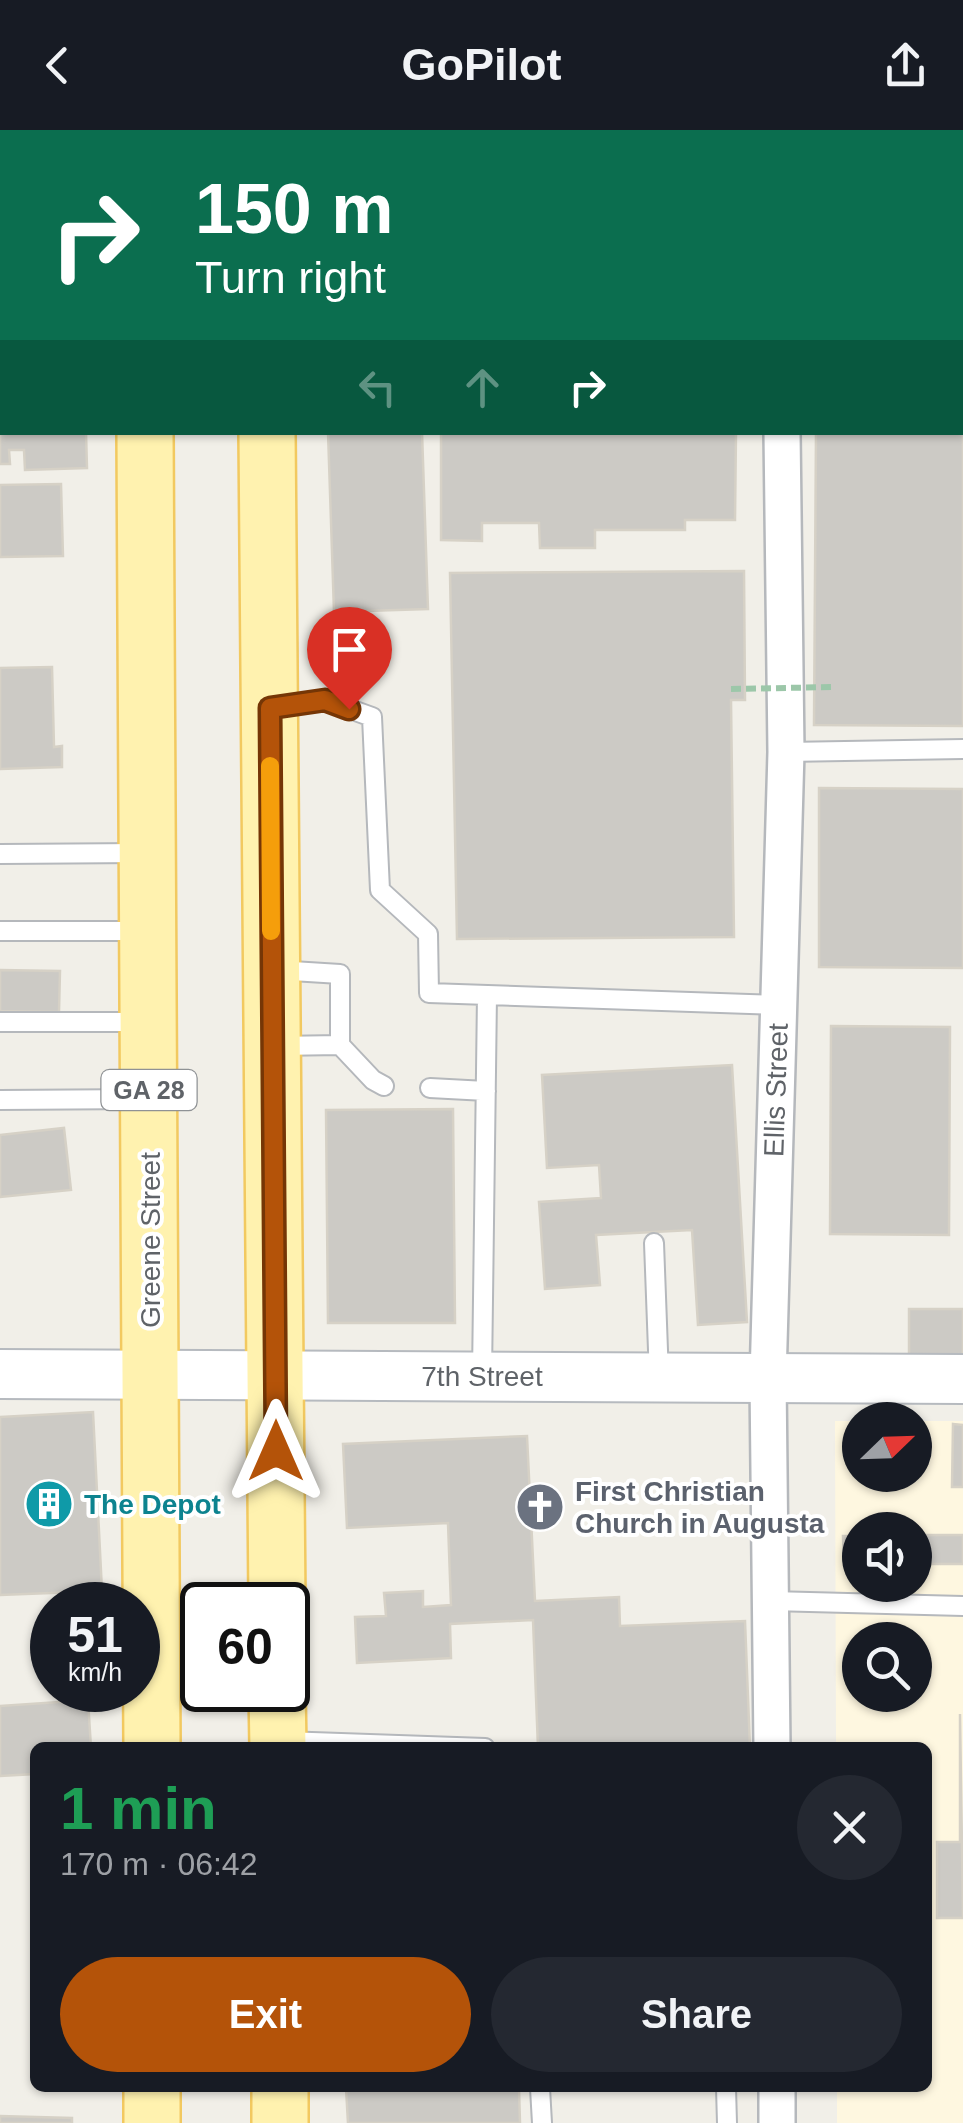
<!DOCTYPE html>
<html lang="en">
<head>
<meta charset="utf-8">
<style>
	:root { --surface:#171b24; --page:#242831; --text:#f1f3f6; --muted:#9ea1a6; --accent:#b45309 }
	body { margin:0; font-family:Arial,sans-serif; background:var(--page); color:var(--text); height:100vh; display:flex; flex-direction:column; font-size:38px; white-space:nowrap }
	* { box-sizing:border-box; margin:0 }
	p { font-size:32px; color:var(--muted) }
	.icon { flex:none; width:55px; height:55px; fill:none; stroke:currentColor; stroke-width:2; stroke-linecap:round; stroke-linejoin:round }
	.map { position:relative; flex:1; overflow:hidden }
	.panel { position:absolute; left:30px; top:1612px; width:902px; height:350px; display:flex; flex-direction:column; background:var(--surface); border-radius:15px; box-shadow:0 2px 8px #0004 }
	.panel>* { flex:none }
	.guide { position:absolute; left:0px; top:0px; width:965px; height:305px; box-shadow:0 2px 8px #0004; background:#0b6e4f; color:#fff; overflow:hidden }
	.needle { width:65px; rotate:67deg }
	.tools { position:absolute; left:842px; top:1272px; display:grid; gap:20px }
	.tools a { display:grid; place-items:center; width:90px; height:90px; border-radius:50%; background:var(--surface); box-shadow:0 2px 8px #0004; font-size:50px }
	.speed { position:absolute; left:30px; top:1452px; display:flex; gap:20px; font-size:50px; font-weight:700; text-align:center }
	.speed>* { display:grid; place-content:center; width:130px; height:130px; border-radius:50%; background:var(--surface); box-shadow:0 2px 8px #0004; line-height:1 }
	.speed small { font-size:25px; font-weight:400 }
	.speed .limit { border:5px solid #111; border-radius:15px; background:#fff; color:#111 }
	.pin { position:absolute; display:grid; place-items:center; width:85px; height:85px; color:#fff; margin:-102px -42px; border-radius:50% 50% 50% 0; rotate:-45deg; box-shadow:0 0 10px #0007 }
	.pin .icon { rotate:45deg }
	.me { position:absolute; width:110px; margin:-55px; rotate:0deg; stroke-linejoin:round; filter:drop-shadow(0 0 8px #0008) }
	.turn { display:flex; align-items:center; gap:35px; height:210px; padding:0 30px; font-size:45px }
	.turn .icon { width:130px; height:130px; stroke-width:2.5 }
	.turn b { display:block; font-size:70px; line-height:85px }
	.lanes { display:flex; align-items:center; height:95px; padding:0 30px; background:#0003; justify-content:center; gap:50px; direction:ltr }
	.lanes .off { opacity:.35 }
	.round { display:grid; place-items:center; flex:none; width:105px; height:105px; border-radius:52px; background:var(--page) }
	.summary { display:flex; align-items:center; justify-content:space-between; height:170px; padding:0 30px }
	h1 { font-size:60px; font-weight:700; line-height:75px; color:#1e9e55 }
	.cta { display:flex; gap:20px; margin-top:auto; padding:20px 30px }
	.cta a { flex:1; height:115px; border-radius:60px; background:var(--accent); color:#fff; font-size:40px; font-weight:700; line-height:115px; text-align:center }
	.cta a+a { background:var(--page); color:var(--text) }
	header { display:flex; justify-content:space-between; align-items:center; height:130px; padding:0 30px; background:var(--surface); font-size:45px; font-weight:700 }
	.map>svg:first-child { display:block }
</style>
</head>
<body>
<header><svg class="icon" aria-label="back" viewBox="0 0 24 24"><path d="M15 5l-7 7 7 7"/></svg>GoPilot<svg class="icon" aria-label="share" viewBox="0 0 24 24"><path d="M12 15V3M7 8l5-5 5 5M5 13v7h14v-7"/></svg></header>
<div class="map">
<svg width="963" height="1993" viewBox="0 0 963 1993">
	<rect width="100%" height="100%" fill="#f1efe8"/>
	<path fill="#fef7e0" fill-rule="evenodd" d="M835,1291h25v54h55v-54h48v702h-126v-35h91v-340l-92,-1zM860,1400h55v55h-55zM860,1510h55v55h-55z"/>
	<path fill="#cccac5" stroke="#d6d1c6" stroke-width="2.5" d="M533,0h200v2h-200z
		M2,16v123h-2v-122z
		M0,271l2,31h84l1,36 -62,2 -1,-20h-15l1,14h-10z
		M963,296v300l-149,-1 2,-293h146z
		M328,302h94l6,177 -94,3z
		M441,302h295l-1,88h-50v10h-90v18h-55l-1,-25h-57v18l-41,-1z
		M61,354l2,72 -63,1v-72z
		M744,441l1,129h-14l3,237 -277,2 -7,-366z
		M52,537l2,80 8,-1v21l-62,2v-101z
		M819,658l144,1v179l-144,-1z
		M0,840l60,1 -1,41 -59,-1z
		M831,896l119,1 -1,208 -119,-1z
		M732,935l15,257 -49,3 -6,-95 -96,5 4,50 -55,4 -6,-87 62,-4 -2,-33 -52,3 -5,-93z
		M453,979l2,214h-127l-2,-213z
		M64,998l7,62 -71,7v-62z
		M909,1179h54v51l-54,-1z
		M93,1282l9,179 -102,4v-178z
		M953,1294l10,1v62h-11z
		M527,1306l8,165 84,-4 1,29 125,-5 5,127h-212l-5,-128 -83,4 1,34 -94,5 -2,-46 31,-1 -2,-23 39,-2v16l28,-2 -3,-82 -101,5 -4,-84z
		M915,1405h48v29h-48z
		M843,1406h17v29h-16z
		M88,1570l3,48h-56v26l-35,2v-70z
		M960,1584l3,204h-26v-76h23z
		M346,1958h173l1,35h-172z
		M0,1986l72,2v5h-72z"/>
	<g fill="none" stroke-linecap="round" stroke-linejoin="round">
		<g stroke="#b5b8bc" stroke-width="22">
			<path id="service" d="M273,577l52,-7 47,17 8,173 48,44 1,59 349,12
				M786,622l177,-3
				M0,724l142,-1
				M0,801h144
				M276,840l64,4v71l33,35 11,6
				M0,892h143
				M276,916l64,-1
				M430,958l56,3
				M0,970l144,-1
				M654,1113l5,134
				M482,1245l5,-380
				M771,1471l192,5
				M283,1611l202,7
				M540,1958l2,35
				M726,1958l1,35"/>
		</g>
		<g stroke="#b5b8bc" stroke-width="40">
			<path id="minor" d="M776,0v2
				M772,1618l-4,-370 18,-626 -4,-320
				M777,1958v35"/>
		</g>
		<g stroke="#b5b8bc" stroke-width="48">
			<path id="tertiary" d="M0,230h2
				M962,238h1"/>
		</g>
		<g stroke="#b6babf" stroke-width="52">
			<path id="secondary" d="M0,1244l963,5"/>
		</g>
		<g stroke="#f2c960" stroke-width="60">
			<path id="primary" d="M142,0v2
				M265,0v2
				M145,302l7,1316
				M267,302l10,1173
				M277,1560l1,58
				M152,1958v35
				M280,1958v35"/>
		</g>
		<use href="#service" stroke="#fff" stroke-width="18"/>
		<use href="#minor" stroke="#fff" stroke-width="35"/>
		<use href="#tertiary" stroke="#fff" stroke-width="42"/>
		<use href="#secondary" stroke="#fff" stroke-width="48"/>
		<use href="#primary" stroke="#fff2af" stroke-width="55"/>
		<path stroke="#9cc7a9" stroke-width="6" stroke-dasharray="10 5" stroke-linecap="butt" d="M731,559l103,-2"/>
	</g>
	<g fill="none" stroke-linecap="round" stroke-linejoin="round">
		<g stroke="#753606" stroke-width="25">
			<path id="route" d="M276,1321l-6,-743 55,-8 24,9"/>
		</g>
		<use href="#route" stroke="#b45309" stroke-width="18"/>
		<path stroke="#f59e0b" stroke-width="18" d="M270,636l1,165"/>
	</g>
	<defs>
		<g id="building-disc" transform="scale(2.5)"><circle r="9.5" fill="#0f9aa8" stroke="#fff"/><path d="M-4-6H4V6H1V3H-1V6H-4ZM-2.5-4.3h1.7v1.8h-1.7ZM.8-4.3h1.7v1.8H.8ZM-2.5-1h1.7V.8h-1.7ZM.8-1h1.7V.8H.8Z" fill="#fff"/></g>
		<g id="church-disc" transform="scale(2.5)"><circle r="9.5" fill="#6b7280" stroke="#fff"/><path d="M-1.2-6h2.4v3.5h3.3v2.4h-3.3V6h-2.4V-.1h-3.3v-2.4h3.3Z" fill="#fff"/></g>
	</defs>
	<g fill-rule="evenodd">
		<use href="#building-disc" x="49" y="1374"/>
		<use href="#church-disc" x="540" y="1377"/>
	</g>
	<g text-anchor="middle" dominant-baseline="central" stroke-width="8" stroke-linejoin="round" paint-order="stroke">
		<rect fill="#fff" stroke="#8f9295" stroke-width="2.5" x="101.5" y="940" width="95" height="40" rx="8"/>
		<g font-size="25" font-weight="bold" fill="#5f6368">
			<text x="149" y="960">GA 28</text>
		</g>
		<g font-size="28" fill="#5f6368" stroke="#fff">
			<text transform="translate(776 960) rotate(-88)">Ellis Street</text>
			<text transform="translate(150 1110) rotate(-90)">Greene Street</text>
			<text x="482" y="1246">7th Street</text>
		</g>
		<g font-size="28" font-weight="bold" fill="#5b616d" stroke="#fff" text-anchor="start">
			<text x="575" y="1361">First Christian<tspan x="575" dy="32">Church in Augusta</tspan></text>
		</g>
		<g font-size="28" font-weight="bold" fill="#0d838f" stroke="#fff" text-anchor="start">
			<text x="84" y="1374">The Depot</text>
		</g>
	</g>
</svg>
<div class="tools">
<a><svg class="needle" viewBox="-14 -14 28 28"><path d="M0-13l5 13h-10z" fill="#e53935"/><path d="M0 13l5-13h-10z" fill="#9ea1a6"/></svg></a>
<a><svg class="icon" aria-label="sound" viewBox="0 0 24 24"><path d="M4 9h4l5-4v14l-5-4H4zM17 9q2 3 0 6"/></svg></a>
<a><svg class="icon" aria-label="search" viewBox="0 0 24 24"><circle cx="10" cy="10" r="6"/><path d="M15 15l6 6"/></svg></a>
</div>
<div class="speed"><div>51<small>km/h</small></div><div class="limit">60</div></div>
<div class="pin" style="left:349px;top:579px;background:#d93025"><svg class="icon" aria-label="arrive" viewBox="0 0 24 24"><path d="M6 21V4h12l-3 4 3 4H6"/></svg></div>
<svg class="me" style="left:276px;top:1321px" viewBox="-20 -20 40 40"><path d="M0-17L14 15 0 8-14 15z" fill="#b45309" stroke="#fff" stroke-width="4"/></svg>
<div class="guide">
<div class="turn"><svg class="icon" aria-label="right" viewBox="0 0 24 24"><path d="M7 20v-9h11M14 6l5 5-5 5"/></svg><div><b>150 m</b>Turn right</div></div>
<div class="lanes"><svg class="icon off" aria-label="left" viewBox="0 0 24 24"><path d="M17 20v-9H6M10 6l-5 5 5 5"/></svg><svg class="icon off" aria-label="ahead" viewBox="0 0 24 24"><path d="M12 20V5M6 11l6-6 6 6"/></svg><svg class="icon" aria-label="right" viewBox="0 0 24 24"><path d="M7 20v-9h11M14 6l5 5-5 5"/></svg></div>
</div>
<section class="panel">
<div class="summary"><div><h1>1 min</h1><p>170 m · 06:42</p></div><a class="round"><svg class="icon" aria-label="close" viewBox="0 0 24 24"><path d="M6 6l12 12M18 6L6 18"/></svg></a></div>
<div class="cta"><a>Exit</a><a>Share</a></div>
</section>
</div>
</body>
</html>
